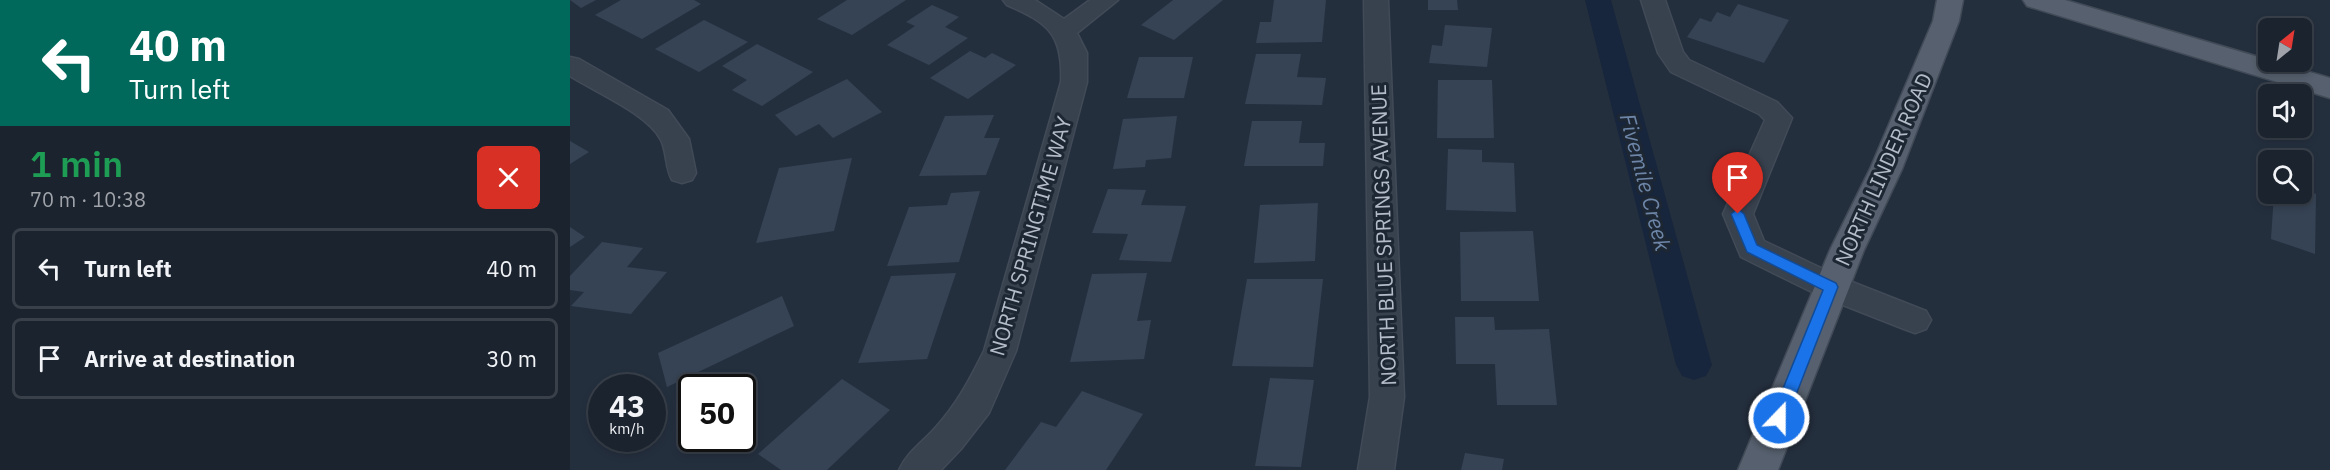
<!DOCTYPE html>
<html lang="en">
<head>
<meta charset="utf-8">
<style>
	:root { --surface:#1b232e; --page:#242b36; --text:#f1f3f6; --muted:#a0a4aa; --line:#39404a }
	body { margin:0; font-family:"IBM Plex Sans",sans-serif; background:var(--page); color:var(--text); height:100vh; display:flex; flex-direction:column; font-size:22px; white-space:nowrap }
	* { box-sizing:border-box; margin:0 }
	p { font-size:20px; color:var(--muted) }
	.icon { flex:none; width:33px; height:33px; fill:none; stroke:currentColor; stroke-width:2; stroke-linecap:round; stroke-linejoin:round }
	.map { position:relative; flex:1; overflow:hidden }
	.panel { display:flex; flex-direction:column; background:var(--surface); width:570px }
	.panel>* { flex:none }
	.banner { background:#00695c; color:#fff; overflow:hidden }
	.needle { width:39px; rotate:30deg }
	.tools { position:absolute; left:1688px; top:18px; display:grid; gap:12px }
	.tools a { display:grid; place-items:center; width:54px; height:54px; border-radius:9px; background:var(--surface); box-shadow:0 3px 9px #0003,0 0 0 2px var(--line); font-size:30px }
	.speed { position:absolute; left:18px; top:374px; display:flex; gap:12px; font-size:30px; font-weight:700; text-align:center }
	.speed>* { display:grid; place-content:center; width:78px; height:78px; border-radius:50%; background:var(--surface); box-shadow:0 3px 9px #0003,0 0 0 2px var(--line); line-height:1 }
	.speed small { font-size:15px; font-weight:400 }
	.speed .limit { border:3px solid #111; border-radius:9px; background:#fff; color:#111 }
	.pin { position:absolute; display:grid; place-items:center; width:51px; height:51px; color:#fff; margin:-62px -26px; border-radius:50% 50% 50% 0; rotate:-45deg; box-shadow:0 0 6px #0007 }
	.pin .icon { rotate:45deg }
	.me { position:absolute; width:66px; margin:-33px; rotate:22deg; stroke-linejoin:round; filter:drop-shadow(0 0 4px #0008) }
	.turn { display:flex; align-items:center; gap:21px; height:126px; padding:0 30px; font-size:27px }
	.turn .icon { width:78px; height:78px; stroke-width:2.5 }
	.turn b { display:block; font-size:42px; line-height:51px }
	.round { display:grid; place-items:center; flex:none; width:63px; height:63px; border-radius:9px; background:var(--page) }
	.headline { display:flex; align-items:center; justify-content:space-between; height:102px; padding:0 30px }
	h1 { font-size:36px; font-weight:600; line-height:45px; color:#1e9e55 }
	ul { padding:0; list-style:none }
	li { display:flex; align-items:center; gap:18px; height:81px; margin:0 12px 9px; padding:0 18px; border:3px solid var(--line); border-radius:9px }
	li div { flex:1 }
	li b { display:block; font-size:22px }
	li em { font-style:normal }
	main { display:flex; flex:1; min-height:0 }
	.map>svg:first-child { display:block }
</style>
</head>
<body>
<main>
<section class="panel">
<div class="banner">
<div class="turn"><svg class="icon" aria-label="left" viewBox="0 0 24 24"><path d="M17 20v-9H6M10 6l-5 5 5 5"/></svg><div><b>40 m</b>Turn left</div></div>
</div>
<div class="headline"><div><h1>1 min</h1><p>70 m · 10:38</p></div><a class="round" style="background:#d93025;color:#fff"><svg class="icon" aria-label="close" viewBox="0 0 24 24"><path d="M6 6l12 12M18 6L6 18"/></svg></a></div>
<ul>
<li><svg class="icon" aria-label="left" viewBox="0 0 24 24"><path d="M17 20v-9H6M10 6l-5 5 5 5"/></svg><div><b>Turn left</b></div><em>40 m</em></li>
<li><svg class="icon" aria-label="arrive" viewBox="0 0 24 24"><path d="M6 21V4h12l-3 4 3 4H6"/></svg><div><b>Arrive at destination</b></div><em>30 m</em></li>
</ul>
</section>
<div class="map">
<svg width="1760" height="470" viewBox="0 0 1760 470">
	<rect width="100%" height="100%" fill="#242f3e"/>
	<g fill="none" stroke-linecap="round" stroke-linejoin="round">
		<path fill="#17263c" fill-rule="evenodd" d="M1015,0h26l101,365 -6,11 -12,4 -12,-4 -6,-11z"/>
	</g>
	<path fill="#364354" d="M0,0h26l-15,8z
		M51,0h73l7,4 -59,35 -47,-24z
		M277,0h59l-54,35 -35,-16z
		M603,0h50l-49,40 -33,-15z
		M704,0h52l-4,42 -66,1 4,-21h11z
		M858,0h29l1,10h-30z
		M1168,4l51,16 -25,43 -77,-26 13,-19 11,4 6,-10 13,5z
		M362,5l27,12 -14,10 23,11 -39,27 -42,-20 28,-19 -9,-4z
		M134,20l44,22 -49,30 -44,-23z
		M875,25l47,3 -5,39 -58,-4 3,-18 10,1z
		M187,44l56,28 -51,34 -30,-16 15,-10 -25,-14z
		M400,51l15,7 7,-5 24,12 -48,34 -38,-21z
		M686,54h45l-4,23 29,1 -4,27 -77,-1z
		M569,57h54l-9,41h-57z
		M277,79l35,33 -49,26 -14,-14 -23,12 -21,-21z
		M868,80h54l2,58h-57z
		M424,115l-10,23h16l-14,37 -67,1 26,-60z
		M607,116l-6,42 -25,2 -1,7 -32,2 10,-50z
		M682,121h50l-3,22h26l-2,23h-79z
		M0,141l19,11 -19,12z
		M878,149l34,1v12l32,1 2,49 -70,-2z
		M282,158l-18,73 -78,12 23,-75z
		M538,189l38,1 -5,15 45,1 -15,56 -52,-2 9,-26 -36,-1z
		M1731,189l15,5 -1,60 -44,-15 3,-45h27z
		M410,191l-21,71 -72,4 22,-59 38,-2 4,-12z
		M748,203l-3,58 -61,2 6,-58z
		M0,227l15,10 -15,10z
		M963,231l6,70h-78l-1,-69z
		M32,242l41,6 -16,19 40,5 -36,42 -60,-8 13,-14 -14,-2v-14z
		M386,273l-29,86 -69,4 33,-87z
		M577,273l-10,48 14,-1 -7,39 -74,3 22,-88z
		M677,279h76l-10,88 -81,-1z
		M212,296l12,30 -127,61 -9,-34z
		M885,317h39l1,13 54,-1 8,76h-60l-2,-41h-39z
		M700,378l44,2 -13,87 -46,-1z
		M272,379l48,31 -63,60h-46l-23,-16z
		M512,391l61,23 -37,56h-101l36,-48 15,5z
		M895,453l39,6 -2,11h-41z"/>
	<g fill="none" stroke-linecap="round" stroke-linejoin="round">
		<g stroke="#414a57" stroke-width="3">
			<path id="minor" d="M433,0h32l29,19 26,-19h28l-41,33 10,20v29l-71,269 -27,62 -28,36 -20,21h-42c8,-18 24,-28 37,-43 21,-23 34,-48 48,-76l77,-269c2,-47 -12,-59 -54,-77z
				M794,0h24l16,397 -10,73h-36l12,-73z
				M1071,0h24l18,52 6,8 88,42 15,16 -39,96 11,27 78,37 84,33 5,9 -5,9 -11,4 -11,-4 -84,-33 -79,-39 -18,-43 42,-94 -6,-6 -88,-42 -13,-19z
				M0,57l9,2 89,51 21,29 7,34 -4,7 -10,3 -10,-3c-7,-12 -5,-28 -11,-40 -13,-26 -66,-48 -91,-64z"/>
		</g>
		<g stroke="#414a57" stroke-width="3">
			<path id="major" d="M1367,0h26l-4,21 -57,148 -38,81 -86,220h-40l92,-220 40,-81 63,-148z
				M1453,0h42l265,78v20l-303,-92z"/>
		</g>
		<use href="#minor" fill="#38414e" fill-rule="evenodd"/>
		<use href="#major" fill="#56606e" fill-rule="evenodd"/>
	</g>
	<path fill="#1a73e8" stroke="#114b97" stroke-width="1.5" d="M1168,209l6,5 13,31 79,38 2,4 -51,131 -3,5 -5,2 -6,-2 -2,-5 52,-128 -76,-38 -16,-38z"/>
	<g text-anchor="middle" dominant-baseline="central" stroke-width="6" stroke-linejoin="round" paint-order="stroke">
		<g font-size="21" fill="#b4bcc9" stroke="#1d2633">
			<text transform="translate(1313 169) rotate(-66)">NORTH LINDER ROAD</text>
			<text transform="translate(813 235) rotate(-92)">NORTH BLUE SPRINGS AVENUE</text>
			<text transform="translate(460 236) rotate(-74)">NORTH SPRINGTIME WAY</text>
		</g>
		<g font-size="22" font-style="italic" fill="#6d86a8" stroke="#1d2633">
			<text transform="translate(1076 182) rotate(75)">Fivemile Creek</text>
		</g>
	</g>
</svg>
<div class="tools">
<a><svg class="needle" viewBox="-14 -14 28 28"><path d="M0-13l5 13h-10z" fill="#e53935"/><path d="M0 13l5-13h-10z" fill="#a0a4aa"/></svg></a>
<a><svg class="icon" aria-label="sound" viewBox="0 0 24 24"><path d="M4 9h4l5-4v14l-5-4H4zM17 9q2 3 0 6"/></svg></a>
<a><svg class="icon" aria-label="search" viewBox="0 0 24 24"><circle cx="10" cy="10" r="6"/><path d="M15 15l6 6"/></svg></a>
</div>
<div class="speed"><div>43<small>km/h</small></div><div class="limit">50</div></div>
<div class="pin" style="left:1168px;top:214px;background:#d93025"><svg class="icon" aria-label="arrive" viewBox="0 0 24 24"><path d="M6 21V4h12l-3 4 3 4H6"/></svg></div>
<svg class="me" style="left:1209px;top:418px" viewBox="-20 -20 40 40"><circle r="17" fill="#1a73e8" stroke="#fff" stroke-width="3"/><path d="M0-11L8 9 0 5-8 9z" fill="#fff"/></svg>
</div>
</main>
</body>
</html>
